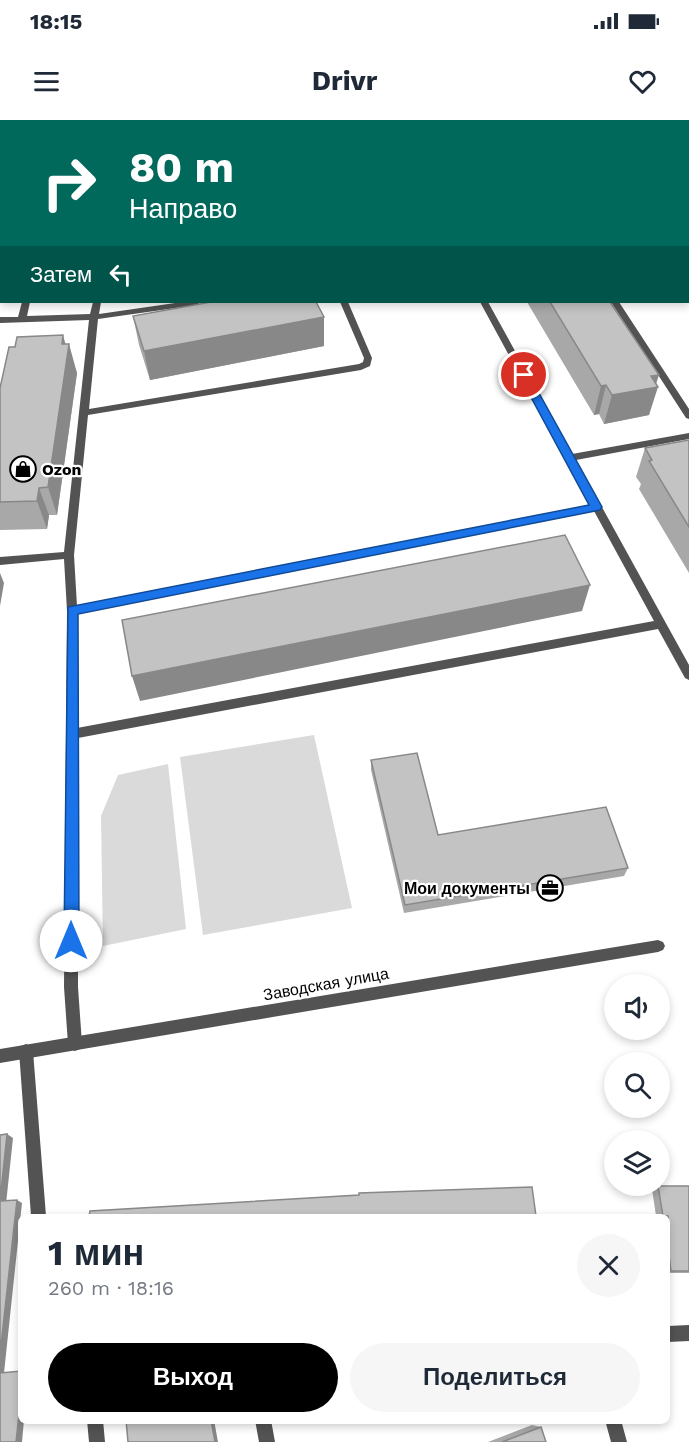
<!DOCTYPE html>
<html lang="ru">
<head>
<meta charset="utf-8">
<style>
	:root { --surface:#fff; --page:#f6f6f7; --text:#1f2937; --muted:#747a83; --accent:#000 }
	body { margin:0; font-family:"Work Sans",sans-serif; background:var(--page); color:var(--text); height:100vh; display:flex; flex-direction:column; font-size:22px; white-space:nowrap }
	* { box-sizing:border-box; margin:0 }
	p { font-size:20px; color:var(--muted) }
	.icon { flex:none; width:33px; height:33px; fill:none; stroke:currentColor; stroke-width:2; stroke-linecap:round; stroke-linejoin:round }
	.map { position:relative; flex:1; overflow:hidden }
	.details { position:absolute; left:18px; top:1094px; width:652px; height:210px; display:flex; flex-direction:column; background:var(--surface); border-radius:9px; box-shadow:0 3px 9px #0003 }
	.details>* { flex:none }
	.top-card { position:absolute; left:0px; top:0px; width:690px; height:183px; box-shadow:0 3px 9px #0003; background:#00695c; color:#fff; overflow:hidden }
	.tools { position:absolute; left:604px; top:854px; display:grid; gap:12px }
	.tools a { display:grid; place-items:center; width:66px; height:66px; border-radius:50%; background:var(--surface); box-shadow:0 3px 9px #0003; font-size:30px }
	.pin { position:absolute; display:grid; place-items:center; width:51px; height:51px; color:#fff; margin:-26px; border:3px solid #fff; border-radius:50%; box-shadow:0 2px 6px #0007 }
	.me { position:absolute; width:66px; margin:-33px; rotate:0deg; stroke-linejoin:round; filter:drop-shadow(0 0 4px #0008) }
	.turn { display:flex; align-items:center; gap:21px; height:126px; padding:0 30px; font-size:27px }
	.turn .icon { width:78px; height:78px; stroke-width:2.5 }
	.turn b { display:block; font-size:42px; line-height:51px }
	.then { display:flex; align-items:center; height:57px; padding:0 30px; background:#0003; gap:12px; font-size:22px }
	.round { display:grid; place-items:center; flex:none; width:63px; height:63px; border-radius:32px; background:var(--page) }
	.summary { display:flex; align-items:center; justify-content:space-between; height:102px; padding:0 30px }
	h1 { font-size:36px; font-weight:700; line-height:45px }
	.cta { display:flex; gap:12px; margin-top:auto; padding:12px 30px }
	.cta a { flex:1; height:69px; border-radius:36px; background:var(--accent); color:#fff; font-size:24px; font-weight:700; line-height:69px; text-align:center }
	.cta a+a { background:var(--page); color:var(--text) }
	.status { display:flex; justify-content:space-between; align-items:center; height:42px; padding:0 30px; background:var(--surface); direction:ltr }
	.status svg { height:16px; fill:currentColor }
	header { display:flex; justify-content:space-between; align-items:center; height:78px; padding:0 30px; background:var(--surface); font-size:27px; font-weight:700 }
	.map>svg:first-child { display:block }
</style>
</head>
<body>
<div class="status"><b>18:15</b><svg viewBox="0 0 49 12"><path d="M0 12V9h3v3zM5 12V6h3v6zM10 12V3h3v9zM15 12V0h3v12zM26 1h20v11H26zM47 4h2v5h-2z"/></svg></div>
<header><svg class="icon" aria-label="menu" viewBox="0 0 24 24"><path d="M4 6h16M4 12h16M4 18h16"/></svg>Drivr<svg class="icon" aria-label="heart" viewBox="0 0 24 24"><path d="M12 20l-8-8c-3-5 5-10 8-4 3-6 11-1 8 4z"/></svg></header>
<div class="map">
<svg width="689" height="1322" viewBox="0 0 689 1322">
	<rect width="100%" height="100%" fill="#fff"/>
	<path fill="#dadada" d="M314,615l38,173 -149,27 -23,-178z
		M168,644l18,165 -83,17 -2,-130 17,-41z"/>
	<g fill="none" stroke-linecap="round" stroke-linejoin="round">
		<path fill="#535353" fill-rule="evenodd" d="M348,0h8v2h-7z
			M503,0h8v2h-8z
			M622,0h8l1,2h-8z
			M22,182h8l-3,14 63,-2 3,-12h8l-2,12 83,-12h19l-4,3 -99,14 -9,90 270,-45 4,-2 1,-4 -24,-56h8l24,56 -2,8 -9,4 -273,45 -14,140 3,51 513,-101 -110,-203h8l84,152 117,-21v6l-113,21 113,205v15l-4,-2 -27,-49 -580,109v249l4,57 -2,5 -5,2 -5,-2 -2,-5 -4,-57 3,-376 -3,-52 -64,6v-8l64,-5 25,-232 -89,3v-6h18zM594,391l60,110 -577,107v-114z
			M611,182h8l70,107v10l-3,-1z
			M26,924l5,2 2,5 13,165h-15l-12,-165 2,-5z
			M689,1205v16l-21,1v-16z
			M87,1300h16l2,22h-16z
			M255,1300h16l4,22h-16z
			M605,1300h16l6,22h-16z"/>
		<path fill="#535353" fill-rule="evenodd" d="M658,820l5,2 2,4 -2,4 -5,2 -658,111v-14z"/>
		<path fill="#202020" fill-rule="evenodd" d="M688,6h1v4h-1z
			M0,52h2v4h-2z"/>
	</g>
	<path fill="#a8a8a8" d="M2,5v36l-2,-5v-25z
		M527,182h83l46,81 -7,32 -45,9 -5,-10 -5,1z
		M133,196l191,1v29l-174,34 -11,-35z
		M66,224l11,29 -20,142h-8l-2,14 -47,1v-142z
		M689,320v133l-50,-84 2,-5 -5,-7 9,-29z
		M371,640l67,75 190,33 -4,8 -220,37 -33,-143z
		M658,1066h31v87h-21v-57h-12l-4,-27z
		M532,1305l9,2 5,15h-58z"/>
	<path fill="#888" d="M324,197v29l-174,34 -6,-29z
		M63,215l5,18 1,-9 8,29 -20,142 -9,-28z
		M659,255l-4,12h3l-9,28 -45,9 8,-29 39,-19z
		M606,265l-7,29 -5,1 7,-29z
		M39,368l10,27 -2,14 -10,-28z
		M0,453l4,10 -4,23z
		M590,465l-8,26 -442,90 -8,-25z
		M7,1014l6,4 -7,66 -6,-3z
		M17,1080l5,3 -18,170h-4v-19z
		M21,1275v25h3l-2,22h-6z
		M211,1300h3l4,22h-3z"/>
	<path fill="#c3c3c3" stroke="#888" stroke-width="1.5" d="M3,0h74v2h-75z
		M2,5v19h-2v-13z
		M211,182h105l8,15 -180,34 -11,-35z
		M550,182h60l49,73 -8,1 7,11 -46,8 -6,-10 -5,1z
		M63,215l-1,9h7l-21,143 -9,1 -2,13 -37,1v-114l9,-41h6l2,-10z
		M689,320v87l-40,-66 3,-1 -7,-12z
		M565,415l25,50 -458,91 -10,-56z
		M417,633l21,82 168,-28 22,61 -223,37 -34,-145z
		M7,1014l-7,67 17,-1 -17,154v-219z
		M658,1066h31v85h-18l-3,-24v-31h-5z
		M532,1067l4,29h-447l1,-5 269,-16v-2z
		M21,1251v24l-5,47h-16v-69z
		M126,1300h85l4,22h-87z
		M541,1307l5,15h-44z"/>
	<path fill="#1a73e8" stroke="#114b97" stroke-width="1.5" d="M524,252l5,3 73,132 -2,3 -522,104 1,327 -2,5 -6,2 -5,-2 -2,-5 4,-334 521,-102 -70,-130z"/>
	<defs>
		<g id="shop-ring" transform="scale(1.35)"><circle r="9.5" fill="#fff" stroke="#000" stroke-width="1.5"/><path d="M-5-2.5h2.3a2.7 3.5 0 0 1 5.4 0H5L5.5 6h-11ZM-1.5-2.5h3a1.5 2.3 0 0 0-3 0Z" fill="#000"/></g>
		<g id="office-ring" transform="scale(1.35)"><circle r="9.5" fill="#fff" stroke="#000" stroke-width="1.5"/><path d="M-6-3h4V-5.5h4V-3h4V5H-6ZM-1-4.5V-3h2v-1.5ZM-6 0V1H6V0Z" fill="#000"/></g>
	</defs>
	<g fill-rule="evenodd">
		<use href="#shop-ring" x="23" y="349"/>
		<use href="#office-ring" x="550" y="768"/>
	</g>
	<g text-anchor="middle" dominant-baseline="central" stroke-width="4.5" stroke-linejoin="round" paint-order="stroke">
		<g font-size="16" font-weight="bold" fill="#000" stroke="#fff" text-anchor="start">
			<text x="42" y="349">Ozon</text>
			<text x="530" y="768" text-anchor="end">Мои документы</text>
		</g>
		<g font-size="16" fill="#000" stroke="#fff">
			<text transform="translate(326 864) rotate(-10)">Заводская улица</text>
		</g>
	</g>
</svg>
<div class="tools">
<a><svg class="icon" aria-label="sound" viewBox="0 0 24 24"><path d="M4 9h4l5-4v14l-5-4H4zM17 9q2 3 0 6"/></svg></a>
<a><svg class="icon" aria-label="search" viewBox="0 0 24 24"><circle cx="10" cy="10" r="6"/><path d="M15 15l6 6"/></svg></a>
<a><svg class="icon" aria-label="layers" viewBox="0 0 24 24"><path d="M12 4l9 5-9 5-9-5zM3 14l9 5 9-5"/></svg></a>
</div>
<div class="pin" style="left:524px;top:255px;background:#d93025"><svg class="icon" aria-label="arrive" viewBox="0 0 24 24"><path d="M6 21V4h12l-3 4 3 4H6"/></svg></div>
<svg class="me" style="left:71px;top:821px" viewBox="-20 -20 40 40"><circle r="19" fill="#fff"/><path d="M0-13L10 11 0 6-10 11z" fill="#1a73e8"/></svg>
<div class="top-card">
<div class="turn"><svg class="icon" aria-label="right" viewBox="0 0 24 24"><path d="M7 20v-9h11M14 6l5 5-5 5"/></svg><div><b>80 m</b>Направо</div></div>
<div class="then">Затем<svg class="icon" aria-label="left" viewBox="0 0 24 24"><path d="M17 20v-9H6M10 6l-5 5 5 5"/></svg></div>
</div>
<section class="details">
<div class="summary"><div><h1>1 мин</h1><p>260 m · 18:16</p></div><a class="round"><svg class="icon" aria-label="close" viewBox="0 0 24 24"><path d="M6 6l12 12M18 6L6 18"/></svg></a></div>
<div class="cta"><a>Выход</a><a>Поделиться</a></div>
</section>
</div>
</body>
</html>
